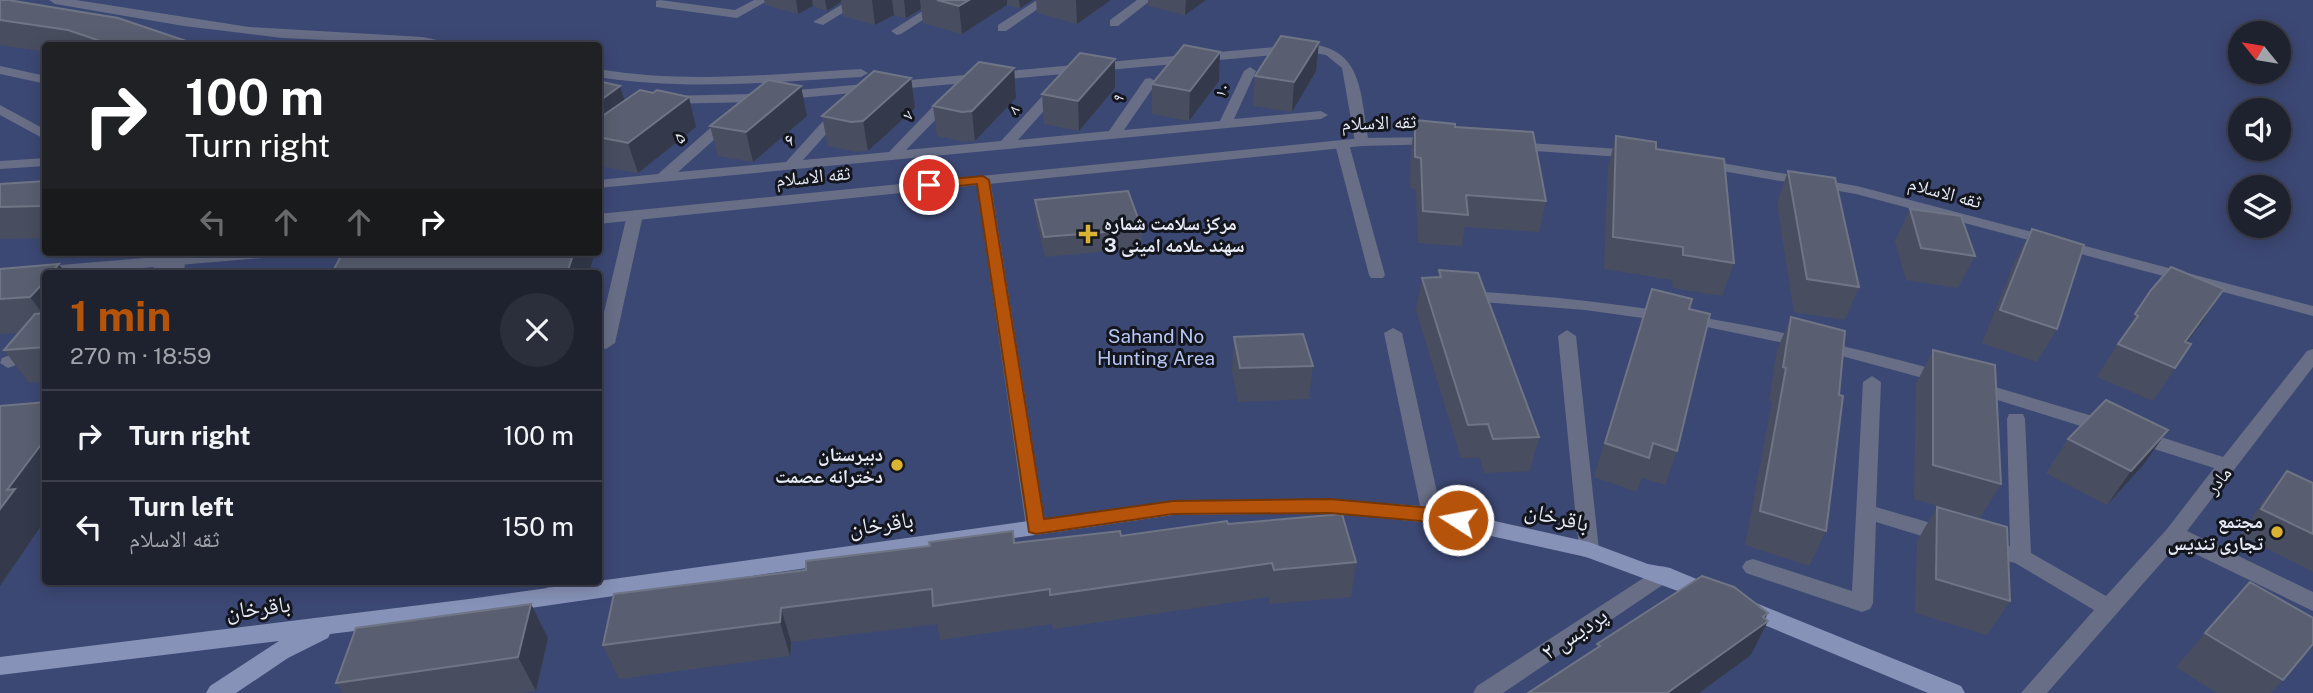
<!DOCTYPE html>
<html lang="en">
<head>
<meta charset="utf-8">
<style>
	:root { --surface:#1e222f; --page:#2b2f3b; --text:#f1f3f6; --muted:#a1a4aa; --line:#3c3f4b; --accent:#b45309 }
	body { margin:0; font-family:"Public Sans","Noto Naskh Arabic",sans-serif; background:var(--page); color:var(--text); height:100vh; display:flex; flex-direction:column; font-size:26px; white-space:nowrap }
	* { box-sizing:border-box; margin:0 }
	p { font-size:23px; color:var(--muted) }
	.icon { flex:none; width:38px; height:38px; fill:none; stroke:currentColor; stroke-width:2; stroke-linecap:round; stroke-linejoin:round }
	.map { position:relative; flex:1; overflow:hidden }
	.side { position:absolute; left:42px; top:270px; width:560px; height:315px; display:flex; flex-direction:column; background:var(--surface); border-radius:7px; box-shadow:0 4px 18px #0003,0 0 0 2px var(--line) }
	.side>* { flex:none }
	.hud { position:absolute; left:42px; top:42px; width:560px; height:214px; border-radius:7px; box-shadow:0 4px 18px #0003,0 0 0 2px var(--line); background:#202124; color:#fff; overflow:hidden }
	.needle { width:46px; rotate:300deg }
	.controls { position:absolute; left:2228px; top:21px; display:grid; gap:14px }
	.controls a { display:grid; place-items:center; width:63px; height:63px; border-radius:50%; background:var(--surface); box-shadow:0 4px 18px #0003,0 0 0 2px var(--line); font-size:35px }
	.pin { position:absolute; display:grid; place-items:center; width:60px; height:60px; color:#fff; margin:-30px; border:4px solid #fff; border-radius:50%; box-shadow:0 2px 7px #0007 }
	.me { position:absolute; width:77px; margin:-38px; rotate:281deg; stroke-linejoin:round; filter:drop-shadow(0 0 5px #0008) }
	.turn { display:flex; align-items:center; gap:24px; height:147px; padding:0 28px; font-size:32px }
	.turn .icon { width:91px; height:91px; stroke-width:2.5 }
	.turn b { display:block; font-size:49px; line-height:60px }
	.lanes { display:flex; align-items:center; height:66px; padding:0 28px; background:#0003; justify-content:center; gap:35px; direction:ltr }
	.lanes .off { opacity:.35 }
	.round { display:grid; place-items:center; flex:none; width:74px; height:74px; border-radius:37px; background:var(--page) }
	.headline { display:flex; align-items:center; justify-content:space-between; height:119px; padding:0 28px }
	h1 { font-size:42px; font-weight:700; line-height:52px; color:var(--accent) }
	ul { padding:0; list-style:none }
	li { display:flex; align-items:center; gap:21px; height:91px; padding:0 28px; border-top:2px solid var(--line) }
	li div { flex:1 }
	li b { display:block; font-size:26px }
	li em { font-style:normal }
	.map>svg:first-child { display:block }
</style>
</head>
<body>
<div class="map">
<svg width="2313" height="693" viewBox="0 0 2313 693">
	<rect width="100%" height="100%" fill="#282e3f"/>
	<path fill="#3c4874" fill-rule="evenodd" d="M0,0h2313v693h-2313zM2240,33h38v39h-38zM46,46h552v206h-552zM2240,110h38v39h-38zM2240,187h38v39h-38zM46,273h552v308h-552z"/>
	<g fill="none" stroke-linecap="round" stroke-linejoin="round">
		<path fill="#676e86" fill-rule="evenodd" d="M49,0h27l173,27 174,10 42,9 -183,-8 -98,-12 -129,-22z
			M660,0l75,10 19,-10h15l-32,18 -81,-11v-6z
			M849,0h15l-41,25 -10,-3z
			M940,0h14l-53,34 -4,1 -6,-4z
			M1037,0h14l-45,31h-8v-6z
			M1137,0h14l-33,26h-8v-6z
			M1308,44c57,4 52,53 61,98l-2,3 -5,1 -7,-4 -13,-74 -16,-13 -18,-3 -554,50 -89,2 -7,-4 7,-4 89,-2z
			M0,66l46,10v8l-46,-10z
			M1250,67l6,4 -22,48 87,-8 7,4 -7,4 -723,69v-8l60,-6 66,-58 5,-1 7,4 -2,3 -56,50 108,-10 48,-53 5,-1 7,4 -43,48 86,-8 55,-57h10v6l-48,49 95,-9 44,-48 5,-1 7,4 -39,44 91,-9 36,-52 5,-1 7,4 -33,48 96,-9 24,-50z
			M598,69c88,15 175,5 263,0l7,4 -7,4c-88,5 -175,14 -263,0z
			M0,105l46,25v10l-46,-25z
			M1342,140l7,4 36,131 -2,3h-12l-2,-3 -34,-131z
			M46,158v8l-46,3v-8z
			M983,175l7,4 56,348 -3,5 -7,3 -7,-3 -3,-5 -50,-348z
			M635,210l8,5 -28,128 -9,6 -6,-2 -2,-9 29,-123z
			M161,252h16l8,10 -1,11h-16v-3l-3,3h-18l18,-15z
			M1463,291c167,8 328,38 488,83l3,4 -9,6 -118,-32 -120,-25 -122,-17 -128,-10 -2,-4 2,-4z
			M1393,328l9,5 40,182 -3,5 -7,3 -7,-3 -3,-5 -38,-182z
			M1567,330l9,6 23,214 -3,6 -7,2 -7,-2 -3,-6 -21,-214z
			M46,342v12l-38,14 -8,-5 2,-5z
			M2313,349v18l-126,164 126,61v19l-136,-66 -130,148h-26l73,-83 -79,-47 -37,-10 -3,-6 3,-6 7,-2 25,7 -3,-127 2,-5h14l2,5 6,134 75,43 61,-67 47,-61 -85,-27 -2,-5 2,-5 7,-2 87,28 84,-106z
			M1872,376l9,6 -5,125 79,23 3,6 -3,6 -7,2 -72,-22 -3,81 -3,6 -8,3 -116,-39 -4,-6 4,-6 7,-2 99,32 11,-209z
			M1975,381l141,42 2,5 -2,5 -7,2 -140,-44 -3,-4 3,-4z
			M1662,566l8,2 3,6 -3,6 -167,113h-30l4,-7z
			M548,581h22l-5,20 -8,3 -8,-3 -3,-6z"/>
		<path fill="#676e86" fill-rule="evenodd" d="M1436,137l5,1v6l-79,2 -764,78v-10l764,-76z
			M1513,142l122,8 7,4 -7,4 -127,-9 -2,-3z
			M1704,160l153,26 456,120v10l-457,-122 -157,-27 -2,-3 2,-3z
			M217,252h65l-8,5 -192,16h-36v3l-46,4v-10z"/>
		<path fill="#8692b7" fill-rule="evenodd" d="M1330,499l102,8 157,35 59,22 22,4 48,20 3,6 -3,6 -8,3 -124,-46 -154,-34 -102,-10 -157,2 -704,102 -139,17 -2,4 -40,20 -52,35h-30l4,-7 69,-45 -279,34v-18l469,-58 704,-98z
			M1746,599l215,87 4,7h-37l-190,-79 -3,-6 3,-6z"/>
	</g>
	<path fill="#484e5f" d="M0,0l201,46h-155v6l-46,-7z
		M764,0h269l-13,8 -13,-3 -45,29 -39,-11 -2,-14 -15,9 -12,-3 -19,10 -32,-9 -2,-14 -14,9 -14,-5 -15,8 -33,-9z
		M1036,0h75l-34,24 -40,-11z
		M1148,0h58l-21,15 -37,-9z
		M1220,52l-1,29 -30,40 -37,-7v-30z
		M1014,68l2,30 -41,43 -10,1 -28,-6 -4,-30z
		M1316,71l-24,41 -39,-6 2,-30z
		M911,78l4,30 -47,43 -12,1 -28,-6 -6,-30z
		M598,81l22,5 5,15 71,26 -58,46 -40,-7z
		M1115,88l-36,43 -35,-7 -2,-30z
		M807,116l-54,46 -35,-6 -8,-30z
		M1415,120l40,7 91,74 -7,31 -74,-5 -3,19 -44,-3 -2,-54 -6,-1 1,-37z
		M1616,136l40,13 78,114 -12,33 -49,-8 -1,-8 -68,-11 4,-102z
		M1788,171l71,116 -14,33 -51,-8 -17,-109z
		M46,181v57l-46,1v-55z
		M1035,200l107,29v19l-97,9 -9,-38z
		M1910,209l65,47 -17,32 -52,-8 -11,-39z
		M2032,229l25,100 -20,33 -55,-19 33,-82z
		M0,269l46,4v109l-17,1 -25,-33 15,-17 -19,1z
		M1439,270l100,167 -9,34 -46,2 -4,-15h-19l-45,-148 6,-32 16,-1z
		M1652,289l37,20 -12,142 -12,34 -23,-7 -5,14 -43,-15z
		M2151,290l51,32 -15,20 4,2 -38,57 -56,-24z
		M1791,317l35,214 -17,35 -64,-21 27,-143 -3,-1 8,-51z
		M1234,337l79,29 -4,33 -71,3 -6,-32z
		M1933,350l68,134 -21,34 -66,-19 2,-115z
		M2068,439l76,25 -37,41 -61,-32z
		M2287,471l26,12v89l-73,-37 26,-38z
		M1937,507l73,94 -23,34 -72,-22 2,-72z
		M1228,524l128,38 -5,35 -81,7 -1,-7 -216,32 -1,-5 -112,16 -3,-16 -146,18 -1,14 -171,23 -16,-34 411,-102 107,-7z
		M531,604l17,34 -12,53 -14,2h-179l-7,-10z
		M2205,633l78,47 -12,13h-54l-41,-26z"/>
	<path fill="#343a4c" d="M796,0h16l1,6 -15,8z
		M825,0h16v2l-14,9z
		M872,0h20l2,15 -19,10z
		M904,0h16l1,9 -15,9z
		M969,0h38v5l-45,29 -3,-28z
		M1019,0h14l-13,8z
		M1076,0h35l-34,24z
		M1186,0h20l-21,15z
		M1319,42l-3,29 -24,41 2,-30z
		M1220,52l-1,29 -30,40 1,-30z
		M1115,59v29l-36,43 -1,-30z
		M1014,68l2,30 -41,43 -3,-30z
		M911,78l4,30 -47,43 -5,-30z
		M620,86l9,29 -31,22v-35z
		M801,86l6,30 -54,46 -7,-30z
		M689,97l7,30 -58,46 -10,-30z
		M46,202v10l-4,-6z
		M574,252h21l-6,21h-22z
		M59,264l6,9h-14z
		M46,280v38l-16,-21z
		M2224,289l-22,33 -32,43 15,-23z
		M2168,430l-24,34 -37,41 24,-34z
		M46,438v72l-6,9 3,4 -43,63v-77l7,-19z
		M531,604l17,34 -12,53 -18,-34z
		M781,608l10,34 -1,14 -10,-34z
		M1768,613l-6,12 6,-4 -17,34 -52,38h-32z"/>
	<path fill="#595f70" stroke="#6f7585" stroke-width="2" d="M0,0h8l110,18 83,28h-86l-47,-16 -68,-10z
		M937,0h32l-10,6z
		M1281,36l38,6 -25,40 -39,-6z
		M1184,45l36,7 -30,39 -38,-7z
		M1080,53l35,6 -37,42 -36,-7z
		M979,62l35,6 -42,43 -10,1 -29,-6z
		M874,71l37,7 -48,43 -12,1 -29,-6z
		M768,80l33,6 -55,46 -36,-6z
		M598,81l22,5 -22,16z
		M640,90l13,3 4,-3 32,7 -61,46 -30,-6v-18z
		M1415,120l40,4v3l78,5 13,69 -80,-6 2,20 -45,-4 -2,-53 -6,-1z
		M1616,136l40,6v7l68,10 10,104 -51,-8v-8l-70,-10z
		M1788,171l47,7 24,109 -52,-8z
		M46,181v21l-4,4 -42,1v-23z
		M1128,191l14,38 -98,8 -9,-37z
		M1910,209l51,7 14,40 -54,-8z
		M2032,229l52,16 -27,84 -57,-19z
		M343,252h231l-7,21h-235z
		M59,264l-8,9h-5v7l-16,17 -30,2v-30z
		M2171,267l53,22 -39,53 6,2 -16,24 -57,-24 20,-28 -3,-2 16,-24z
		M1439,270l39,3 61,164 -46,2 -5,-15 -20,1 -46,-147 19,-1z
		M1652,289l40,10 -3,10 21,5 -33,137 -24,-8 -4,15 -44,-15z
		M46,313v34l-42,3 31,-36z
		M1791,317l54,14 -6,64 4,1 -17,135 -66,-20 26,-143 -3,-1z
		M1303,334l10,32 -73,2 -6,-31z
		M1933,350l62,15 6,119 -68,-19z
		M2106,400l62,30 -37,41 -63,-32z
		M46,402v36l-39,52 8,-1 -15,20v-103z
		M2287,471l26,12v51l-52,-25z
		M1937,507l70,20 3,74 -74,-22z
		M1342,514l14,48 -82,8 -2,-7 -222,32v-6l-117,17 -1,-17 -151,19 -1,14 -177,23 11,-51 192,-24v-9l124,-15 -1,-4 84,-11 1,12 106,-12 1,5 106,-15 1,3z
		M1702,576l32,11 34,26 -5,4 5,4 -101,72h-139l72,-47 -3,-2z
		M2250,582l63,36v26l-30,36 -78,-47z
		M531,604l-13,53 -182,26 20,-55z"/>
	<path fill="#b45309" stroke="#753606" stroke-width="2" d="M983,176l6,4 55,339 129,-18 157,-2 102,9 32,8 3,4 -3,5 -6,2 -26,-5 -102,-9 -157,1 -137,20 -7,-2 -52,-348 -48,5 -7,-4 7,-4z"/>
	<g fill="#dab333" stroke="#14161e" stroke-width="2.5">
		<path d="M1084.5 223.5h7v7h7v7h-7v7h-7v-7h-7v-7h7z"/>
		<circle cx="897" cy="465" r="7"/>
		<circle cx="2277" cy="532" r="7"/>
	</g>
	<g text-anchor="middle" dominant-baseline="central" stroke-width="6" stroke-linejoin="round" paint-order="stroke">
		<g font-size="16" fill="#e7ebf6" stroke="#14161e">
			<text transform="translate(1222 90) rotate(-64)">۱۰</text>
			<text transform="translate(1118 98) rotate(-55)">۹</text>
			<text transform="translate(1014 109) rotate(-47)">۸</text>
			<text transform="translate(908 115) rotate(-46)">۷</text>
		</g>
		<g font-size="19" fill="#e7ebf6" stroke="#14161e">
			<text transform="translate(1379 122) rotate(-2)">ثقه الاسلام</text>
			<text transform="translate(679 137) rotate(-41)">۵</text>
			<text transform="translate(789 139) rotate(-47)">۶</text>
			<text transform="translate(813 176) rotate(-6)">ثقه الاسلام</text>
			<text transform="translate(1945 192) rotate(15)">ثقه الاسلام</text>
			<text transform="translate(2218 480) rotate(-51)">مادر</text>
		</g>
		<g font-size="19" font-weight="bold" fill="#e7ebf6" stroke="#14161e" text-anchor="end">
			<text x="1104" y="223" text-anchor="start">مرکز سلامت شماره<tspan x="1104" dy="22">3 سهند علامه امینی</tspan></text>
			<text x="883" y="454">دبیرستان<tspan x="883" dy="22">دخترانه عصمت</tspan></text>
			<text x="2263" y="521">مجتمع<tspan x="2263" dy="22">تجاری تندیس</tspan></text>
		</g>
		<g font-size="19" fill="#b7c6f5" stroke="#14161e">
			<text x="1156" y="336">Sahand No<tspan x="1156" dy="22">Hunting Area</tspan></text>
		</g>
		<g font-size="23" fill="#e7ebf6" stroke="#14161e">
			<text transform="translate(1557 516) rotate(13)">باقرخان</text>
			<text transform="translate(881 523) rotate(-8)">باقرخان</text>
			<text transform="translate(258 607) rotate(-7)">باقرخان</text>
			<text transform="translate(1574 633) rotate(-34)">پردیس ۲</text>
		</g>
	</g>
</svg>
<div class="controls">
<a><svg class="needle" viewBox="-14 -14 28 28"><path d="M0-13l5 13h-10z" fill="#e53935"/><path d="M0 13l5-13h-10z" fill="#a1a4aa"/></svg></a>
<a><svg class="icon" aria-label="sound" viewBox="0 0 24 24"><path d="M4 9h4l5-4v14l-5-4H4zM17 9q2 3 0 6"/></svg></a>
<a><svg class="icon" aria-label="layers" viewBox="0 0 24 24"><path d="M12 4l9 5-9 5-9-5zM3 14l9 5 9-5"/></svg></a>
</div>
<div class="pin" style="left:929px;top:185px;background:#d93025"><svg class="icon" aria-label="arrive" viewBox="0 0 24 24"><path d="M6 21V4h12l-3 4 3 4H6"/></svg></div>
<svg class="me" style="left:1458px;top:520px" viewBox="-20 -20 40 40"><circle r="17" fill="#b45309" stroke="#fff" stroke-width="3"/><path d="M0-11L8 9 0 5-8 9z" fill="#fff"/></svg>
<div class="hud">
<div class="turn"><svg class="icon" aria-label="right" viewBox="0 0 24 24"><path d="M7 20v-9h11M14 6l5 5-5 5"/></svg><div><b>100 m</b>Turn right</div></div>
<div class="lanes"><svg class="icon off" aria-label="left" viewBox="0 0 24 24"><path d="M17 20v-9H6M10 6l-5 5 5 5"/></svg><svg class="icon off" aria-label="ahead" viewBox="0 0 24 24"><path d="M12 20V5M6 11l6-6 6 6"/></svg><svg class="icon off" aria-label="ahead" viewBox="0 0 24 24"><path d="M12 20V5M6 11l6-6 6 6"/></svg><svg class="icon" aria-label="right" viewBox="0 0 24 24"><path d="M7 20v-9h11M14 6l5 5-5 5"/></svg></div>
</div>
<section class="side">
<div class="headline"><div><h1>1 min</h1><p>270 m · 18:59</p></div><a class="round"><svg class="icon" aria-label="close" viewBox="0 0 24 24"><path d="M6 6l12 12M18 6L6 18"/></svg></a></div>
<ul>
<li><svg class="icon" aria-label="right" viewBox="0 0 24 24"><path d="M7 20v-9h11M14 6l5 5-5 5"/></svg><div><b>Turn right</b></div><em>100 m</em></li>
<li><svg class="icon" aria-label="left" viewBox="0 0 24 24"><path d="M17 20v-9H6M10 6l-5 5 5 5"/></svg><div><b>Turn left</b><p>ثقه الاسلام</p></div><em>150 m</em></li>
</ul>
</section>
</div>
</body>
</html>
